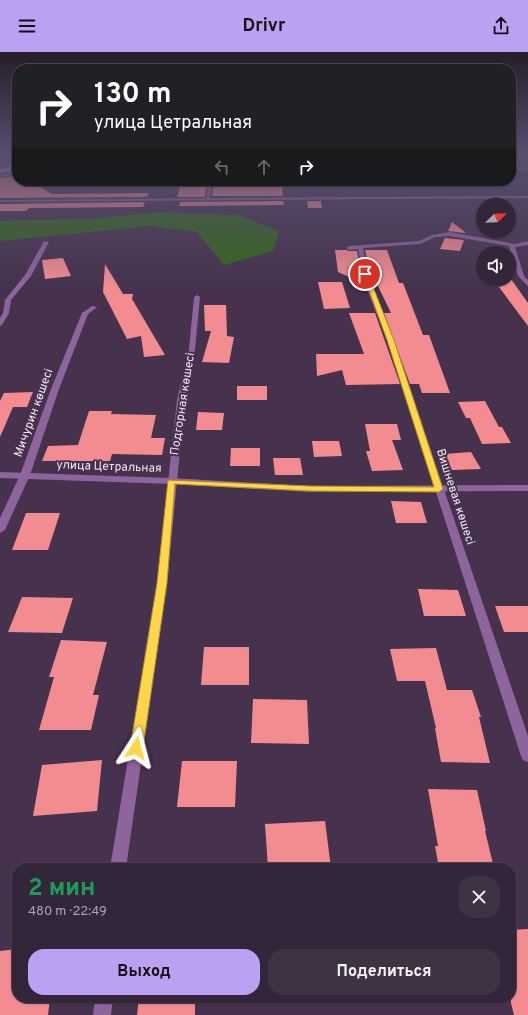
<!DOCTYPE html>
<html lang="ru">
<head>
<meta charset="utf-8">
<style>
	:root { --surface:#34263a; --page:#3f3245; --text:#f1f3f6; --muted:#a9a5af; --line:#4e4354; --accent:#bca0f2 }
	body { margin:0; font-family:Overpass,sans-serif; background:var(--page); color:var(--text); height:100vh; display:flex; flex-direction:column; font-size:15px; white-space:nowrap }
	* { box-sizing:border-box; margin:0 }
	p { font-size:13px; color:var(--muted) }
	.icon { flex:none; width:22px; height:22px; fill:none; stroke:currentColor; stroke-width:2; stroke-linecap:round; stroke-linejoin:round }
	.map { position:relative; flex:1; overflow:hidden }
	.side { position:absolute; left:12px; top:811px; width:504px; height:140px; display:flex; flex-direction:column; background:var(--surface); border-radius:16px; box-shadow:0 1px 3px #0004,0 0 0 1px var(--line) }
	.side>* { flex:none }
	.guide { position:absolute; left:12px; top:12px; width:504px; height:122px; border-radius:16px; box-shadow:0 1px 3px #0004,0 0 0 1px var(--line); background:#202124; color:#fff; overflow:hidden }
	.needle { width:26px; rotate:67deg }
	.tools { position:absolute; left:476px; top:146px; display:grid; gap:8px }
	.tools a { display:grid; place-items:center; width:40px; height:40px; border-radius:50%; background:var(--surface); box-shadow:0 1px 3px #0004,0 0 0 1px var(--line); font-size:20px }
	.pin { position:absolute; display:grid; place-items:center; width:34px; height:34px; color:#fff; margin:-17px; border:2px solid #fff; border-radius:50%; box-shadow:0 1px 4px #0007 }
	.me { position:absolute; width:44px; margin:-22px; rotate:9deg; stroke-linejoin:round; filter:drop-shadow(0 0 3px #0008) }
	.turn { display:flex; align-items:center; gap:14px; height:84px; padding:0 16px; font-size:18px }
	.turn .icon { width:52px; height:52px; stroke-width:2.5 }
	.turn b { display:block; font-size:28px; line-height:34px }
	.lanes { display:flex; align-items:center; height:38px; padding:0 16px; background:#0003; justify-content:center; gap:20px; direction:ltr }
	.lanes .off { opacity:.35 }
	.round { display:grid; place-items:center; flex:none; width:42px; height:42px; border-radius:16px; background:var(--page) }
	.headline { display:flex; align-items:center; justify-content:space-between; height:68px; padding:0 16px }
	h1 { font-size:24px; font-weight:700; line-height:30px; color:#1e9e55 }
	.cta { display:flex; gap:8px; margin-top:auto; padding:8px 16px }
	.cta a { flex:1; height:46px; border-radius:16px; background:var(--accent); color:#111; font-size:16px; font-weight:700; line-height:46px; text-align:center }
	.cta a+a { background:var(--page); color:var(--text) }
	header { display:flex; justify-content:space-between; align-items:center; height:52px; padding:0 16px; background:var(--accent); color:#111; font-size:18px; font-weight:700 }
	.map>svg:first-child { display:block }
</style>
</head>
<body>
<header><svg class="icon" aria-label="menu" viewBox="0 0 24 24"><path d="M4 6h16M4 12h16M4 18h16"/></svg>Drivr<svg class="icon" aria-label="share" viewBox="0 0 24 24"><path d="M12 15V3M7 8l5-5 5 5M5 13v7h14v-7"/></svg></header>
<div class="map">
<svg width="528" height="963" viewBox="0 0 528 963">
	<rect width="100%" height="100%" fill="#46324d"/>
	<path fill="#33661a" d="M157,160l81,3 41,16 -6,20 -49,14 -27,-33 -47,-6 -150,15v-20l96,-3z"/>
	<path fill="#f38c91" d="M17,112v7l-17,2v-4z
		M17,124v5h13l22,13 97,-1 -2,4 -147,1v-20z
		M182,129h25l-2,16h-28z
		M214,129h67l2,15h-71z
		M283,149l1,4 -105,1 1,-4z
		M307,149h14l1,7h-14z
		M145,150l-2,5 -114,1 -3,3h-26v-7z
		M452,170l14,11 -18,-2z
		M445,186l19,2 -4,11 -20,-2z
		M335,198h11l3,1h8l6,31 -5,-1 -20,-9z
		M365,198h22l12,33h4l20,52h6l21,58h-28l-3,-9h-9l-26,-71h7l-15,-31h-4z
		M63,206l8,18 -26,3 -3,-19z
		M105,212l18,30h10l-1,5 33,56 -21,2 -3,-21 -14,3 -24,-47z
		M493,227h18l17,24v23z
		M318,230h24l8,26 -26,1z
		M204,253h22l1,31 7,1 -5,26 -27,-1 9,-31h-6z
		M349,261h26l25,71 -54,1 -4,-15 -25,6 -1,-22h48z
		M237,334h30v14h-30z
		M33,340l-6,15h-14l-13,30v-36l4,-8z
		M485,349l14,26h3l9,16 -29,1 -12,-26h-4l-8,-16z
		M89,359h23l-1,3 45,1 -5,23h14l-3,17 -50,-1 -2,7h-68l6,-15 30,-1z
		M198,360l26,1 -2,17h-26z
		M365,372h32l4,16h-9l11,30 -31,1 -6,-20h4z
		M312,389h27l3,15 -28,1z
		M231,396h29v18h-30z
		M471,400l10,17 -29,1 -8,-16z
		M273,406h27l3,17h-28z
		M391,449l30,1 6,21h-31z
		M26,461h34l-12,37h-36z
		M418,537l40,1 8,26h-42z
		M22,545l51,1 -11,35 -54,-1z
		M495,554h33v26h-24z
		M61,588l46,2 -14,53h6l-8,35h-52l15,-53h-5z
		M204,595h45v38h-48z
		M436,596l11,42h25l9,27h-2l11,46 -49,-1 -6,-34h1l-11,-47h-28l-7,-32z
		M253,647l54,1 2,44 -58,-1z
		M102,708l-5,51 -64,5 9,-51z
		M182,709h55l-2,46h-58z
		M428,737l49,1 9,41h-1l9,37h-55l-4,-22h3z
		M325,769l6,47h-63l-3,-44z
		M528,877v86h-14l-3,-12v-73z
		M17,897v49h33l-2,17h-48v-64z
		M139,946h56v17h-58z"/>
	<g fill="none" stroke-linecap="round" stroke-linejoin="round">
		<path fill="#8e649d" fill-rule="evenodd" d="M512,103l16,5v2l-16,-5z"/>
		<path fill="#8e649d" fill-rule="evenodd" d="M511,114l17,3v2l-17,-3z
			M17,120v2l-17,3v-2z
			M209,129h4l-3,17 318,-2v2l-528,4v-2l206,-2z
			M450,180l65,12 13,-3v4l-13,2 9,29 4,4v6l-10,-10 -9,-30 -59,-10 -15,1 -15,7 -57,4 8,36 22,56 135,396v26l-5,-2 -2,-4 -134,-416 -22,-56 -7,-35 -9,1 -3,-2 3,-2 70,-5 13,-6z
			M44,189l5,1 -18,34 -20,24 -2,13 -7,12 -2,1v-8l3,-5 2,-13 20,-25z
			M197,243l3,2 -5,52 -10,51 -18,183 -41,285h-16l47,-285 20,-183 12,-51 5,-52z
			M92,254l5,1 -9,7 -29,75 -29,86 -25,55 -5,3v-15l20,-43 31,-86 31,-76z
			M95,946h18l-2,17h-18z"/>
		<path fill="#8e649d" fill-rule="evenodd" d="M0,420l171,6 139,8 218,-1v6l-218,1 -139,-8 -171,-6z"/>
	</g>
	<linearGradient id="sky" x2="0" y2="1"><stop stop-color="#261c2a"/><stop offset="0.43" stop-color="#574f6d"/><stop offset="1" stop-color="#574f6d" stop-opacity="0"/></linearGradient>
	<rect width="528" height="236" fill="url(#sky)"/>
	<path fill="#ffd54a" stroke="#a68a30" d="M365,220l3,2 26,66 49,149 -4,3 -129,-1 -135,-7 -8,99 -24,165 -2,4 -5,2 -4,-2 -2,-4 27,-165 11,-103 142,6 124,1 -47,-147 -24,-66z"/>
	<g text-anchor="middle" dominant-baseline="central" stroke-width="4" stroke-linejoin="round" paint-order="stroke">
		<g font-size="12" fill="#f3e7f8" stroke="#46324d">
			<text transform="translate(183 352) rotate(-81)">Подгорная көшесі</text>
			<text transform="translate(34 361) rotate(-70)">Мичурин көшесі</text>
			<text transform="translate(109 415) rotate(2)">улица Цетральная</text>
			<text transform="translate(455 445) rotate(72)">Вишневая көшесі</text>
		</g>
	</g>
</svg>
<div class="tools">
<a><svg class="needle" viewBox="-14 -14 28 28"><path d="M0-13l5 13h-10z" fill="#e53935"/><path d="M0 13l5-13h-10z" fill="#a9a5af"/></svg></a>
<a><svg class="icon" aria-label="sound" viewBox="0 0 24 24"><path d="M4 9h4l5-4v14l-5-4H4zM17 9q2 3 0 6"/></svg></a>
</div>
<div class="pin" style="left:365px;top:222px;background:#d93025"><svg class="icon" aria-label="arrive" viewBox="0 0 24 24"><path d="M6 21V4h12l-3 4 3 4H6"/></svg></div>
<svg class="me" style="left:136px;top:696px" viewBox="-20 -20 40 40"><path d="M0-17L14 15 0 8-14 15z" fill="#ffd54a" stroke="#fff" stroke-width="4"/></svg>
<div class="guide">
<div class="turn"><svg class="icon" aria-label="right" viewBox="0 0 24 24"><path d="M7 20v-9h11M14 6l5 5-5 5"/></svg><div><b>130 m</b>улица Цетральная</div></div>
<div class="lanes"><svg class="icon off" aria-label="left" viewBox="0 0 24 24"><path d="M17 20v-9H6M10 6l-5 5 5 5"/></svg><svg class="icon off" aria-label="ahead" viewBox="0 0 24 24"><path d="M12 20V5M6 11l6-6 6 6"/></svg><svg class="icon" aria-label="right" viewBox="0 0 24 24"><path d="M7 20v-9h11M14 6l5 5-5 5"/></svg></div>
</div>
<section class="side">
<div class="headline"><div><h1>2 мин</h1><p>480 m · 22:49</p></div><a class="round"><svg class="icon" aria-label="close" viewBox="0 0 24 24"><path d="M6 6l12 12M18 6L6 18"/></svg></a></div>
<div class="cta"><a>Выход</a><a>Поделиться</a></div>
</section>
</div>
</body>
</html>
